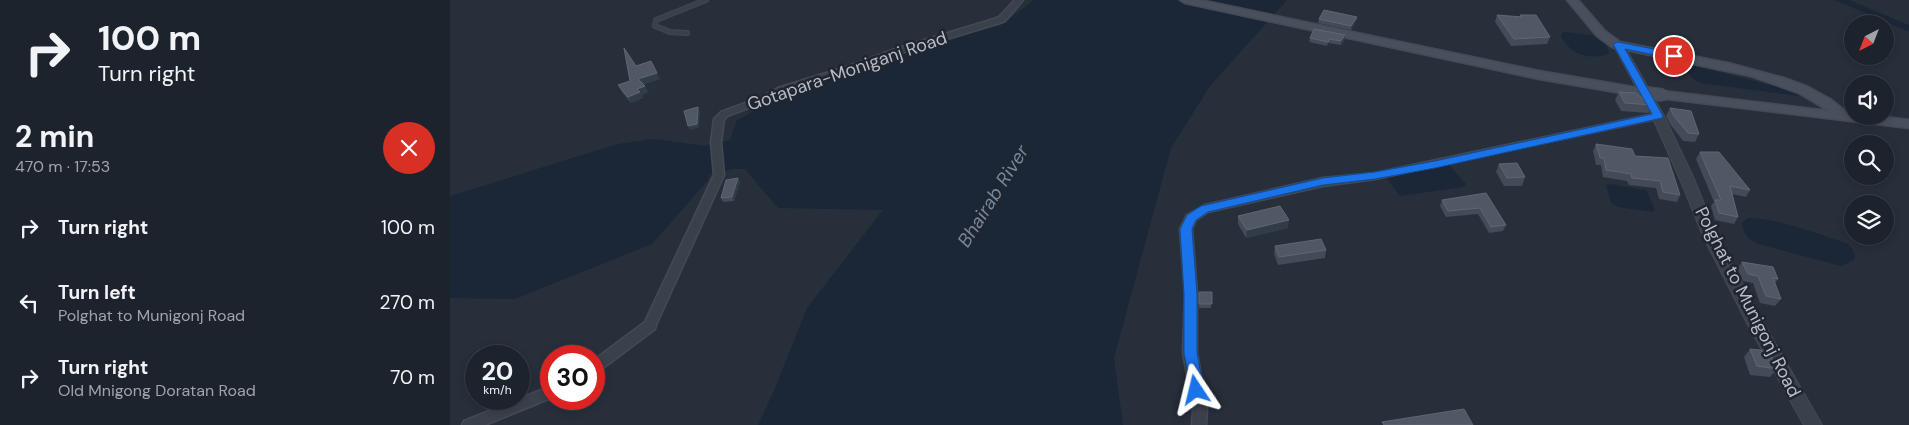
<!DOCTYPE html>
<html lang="en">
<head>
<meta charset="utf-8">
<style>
	:root { --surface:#1d232c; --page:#2a2f38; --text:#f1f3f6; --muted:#a0a4a9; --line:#3b4048 }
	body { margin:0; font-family:"DM Sans",sans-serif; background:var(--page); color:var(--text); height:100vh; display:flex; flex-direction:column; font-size:19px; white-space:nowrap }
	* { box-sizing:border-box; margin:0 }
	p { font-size:16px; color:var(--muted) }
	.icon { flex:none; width:28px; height:28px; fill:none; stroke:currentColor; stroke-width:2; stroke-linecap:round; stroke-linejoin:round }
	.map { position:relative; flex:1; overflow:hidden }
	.side { display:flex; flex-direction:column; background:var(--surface); width:450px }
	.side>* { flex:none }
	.top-card { background:#1d232c; color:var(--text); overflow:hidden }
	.needle { width:32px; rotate:222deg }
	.fabs { position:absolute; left:1394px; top:15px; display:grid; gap:10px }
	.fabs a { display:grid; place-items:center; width:50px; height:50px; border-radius:50%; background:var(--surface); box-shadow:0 2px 8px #0003,0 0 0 1px var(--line); font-size:25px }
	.speed { position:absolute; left:15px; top:345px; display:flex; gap:10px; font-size:25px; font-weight:700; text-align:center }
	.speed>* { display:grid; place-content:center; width:65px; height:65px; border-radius:50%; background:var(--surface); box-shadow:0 2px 8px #0003,0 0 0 1px var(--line); line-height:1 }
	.speed small { font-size:12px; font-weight:400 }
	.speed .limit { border:8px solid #d22; background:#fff; color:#111 }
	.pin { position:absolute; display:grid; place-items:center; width:42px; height:42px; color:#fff; margin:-21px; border:2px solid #fff; border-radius:50%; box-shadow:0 1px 5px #0007 }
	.me { position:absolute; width:55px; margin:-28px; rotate:350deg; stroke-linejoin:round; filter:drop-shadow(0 0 4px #0008) }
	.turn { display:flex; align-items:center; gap:18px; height:105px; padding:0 15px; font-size:22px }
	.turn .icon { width:65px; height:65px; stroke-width:2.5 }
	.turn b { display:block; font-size:35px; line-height:42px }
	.round { display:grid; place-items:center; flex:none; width:52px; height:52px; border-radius:26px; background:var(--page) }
	.head { display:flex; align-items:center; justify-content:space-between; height:85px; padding:0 15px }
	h1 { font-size:30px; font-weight:700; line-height:38px }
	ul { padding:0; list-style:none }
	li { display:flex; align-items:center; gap:15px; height:75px; padding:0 15px }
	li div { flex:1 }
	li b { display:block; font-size:19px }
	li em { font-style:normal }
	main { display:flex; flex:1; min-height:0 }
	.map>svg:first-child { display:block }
</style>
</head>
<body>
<main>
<section class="side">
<div class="top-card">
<div class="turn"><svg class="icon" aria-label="right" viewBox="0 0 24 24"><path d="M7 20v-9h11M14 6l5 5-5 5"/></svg><div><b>100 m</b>Turn right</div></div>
</div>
<div class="head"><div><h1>2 min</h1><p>470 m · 17:53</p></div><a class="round" style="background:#d93025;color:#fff"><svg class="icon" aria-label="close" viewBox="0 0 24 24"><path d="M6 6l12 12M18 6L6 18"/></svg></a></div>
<ul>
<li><svg class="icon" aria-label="right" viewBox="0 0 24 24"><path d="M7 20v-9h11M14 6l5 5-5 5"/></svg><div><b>Turn right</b></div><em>100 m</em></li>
<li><svg class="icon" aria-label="left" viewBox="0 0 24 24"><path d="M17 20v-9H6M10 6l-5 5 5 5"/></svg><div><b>Turn left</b><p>Polghat to Munigonj Road</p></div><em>270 m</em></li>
<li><svg class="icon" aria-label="right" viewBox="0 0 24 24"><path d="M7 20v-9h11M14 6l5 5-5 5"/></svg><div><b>Turn right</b><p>Old Mnigong Doratan Road</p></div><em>70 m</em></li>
</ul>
</section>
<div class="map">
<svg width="1459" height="425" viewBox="0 0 1459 425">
	<rect width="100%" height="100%" fill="#272f3b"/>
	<path fill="#1b2637" d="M584,0h253l-77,86 -39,62 -57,210 9,67h-365l17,-37 32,-80 76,-98 -105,-2 -33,-39h-13l-23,6 -1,5 -56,64 -137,55 -65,-1v-102l168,-52 36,-5 51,7 25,-6 7,-20 44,-23 147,-55 80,-22z
		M1115,32l34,4 4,2 6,14 -2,3c-22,4 -34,0 -46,-18l1,-4z
		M1230,62l116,30 2,4 -98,-13 -7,-4z
		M999,165l17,19 -3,3 -63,9 -13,-18z
		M1160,184l36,6 9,20 -2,2 -35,-5 -7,-4 -5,-18z
		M1298,218c33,1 66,15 98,25l6,5 3,7 -1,5 -13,6 -83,-22c-10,-5 -15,-10 -16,-21z"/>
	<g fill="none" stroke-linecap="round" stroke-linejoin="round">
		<path fill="#1b2637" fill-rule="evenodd" d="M1385,0h14l60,25v7z"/>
		<g stroke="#444a54" stroke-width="6">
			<path id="service" d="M237,33l-17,-1 -15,-6 1,-6 50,-20"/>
		</g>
		<g stroke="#444a54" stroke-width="3">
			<path id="minor" d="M565,0h8l-18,21 -5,2 -93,28 -52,19 -71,22 -16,9 -41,15 -3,4 -3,22 3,33 -68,150 -1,4 -56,42 -5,2v-13l51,-38 69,-147 -3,-33 3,-23 7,-7 41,-15 16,-9 71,-22 52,-19 93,-28 5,-2z
				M1208,113l3,1 2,2 -2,2 -286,61 -52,7 -115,26 -12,8 -4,9 5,65v59l10,55 -1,17h-14l1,-17 -10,-55 2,-59 -5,-65 7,-14 18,-10 118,-27 52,-5z
				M101,386v12l-66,27h-23l2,-4z"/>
		</g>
		<g stroke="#444a54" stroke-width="2">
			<path id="tertiary" d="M1168,41l5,3 41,72 30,63 23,57 42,79 63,110h-18l-57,-102 -44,-87 -23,-57 -28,-63 -39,-72z"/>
		</g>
		<g stroke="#444a54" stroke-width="3">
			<path id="secondary" d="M730,0h20l339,71 100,17 6,4 -6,4 -100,-17 -354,-76z
				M1117,0h11l27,31 15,11 108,21 56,15 24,9 22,12 18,14h4v3h25l32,4v8l-250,-30 -2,-3 2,-3 4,-1 166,20 -30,-18 -48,-17 -139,-29 -15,-11z"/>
		</g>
		<use href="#service" stroke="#3b414b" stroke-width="4.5"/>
		<use href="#minor" fill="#3b414b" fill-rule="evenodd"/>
		<use href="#tertiary" fill="#3b414b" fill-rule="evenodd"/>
		<use href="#secondary" fill="#49505d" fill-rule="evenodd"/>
		<g stroke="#444a54" stroke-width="14" stroke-linecap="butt">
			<path id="secondary-bridge" d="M1189,92l24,3"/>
		</g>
		<use href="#secondary-bridge" stroke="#49505d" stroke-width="12"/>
	</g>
	<path fill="#434b58" d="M1047,15l23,2v-2l30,22 -3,7 -36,2 -16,-24z
		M907,17l-1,4 -5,9 -33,-7 1,-4z
		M860,38l35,1 -4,6 -13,-2 -1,3 -18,-4z
		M186,66l24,13 -17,5 5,8 -7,3 2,3 -12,5 -9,-11 -4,-7 12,-4z
		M1169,92l33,13 -4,8 -27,-2 -6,-11z
		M1220,108l29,26 -4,8 -12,-1 -13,-17 -4,-8z
		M1146,144l39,12 45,39 -3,7 -18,-3 -3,-11 -27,-3 -2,-4 -24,-4 -2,-12h-5l-3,-14z
		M1250,152l50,38 -4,7 -14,-3 6,23 -4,7 -19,-4 -4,-14 3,-4 -18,-43z
		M1049,164l26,13 -3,9h-18l-8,-14z
		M288,178l2,4 -6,19 -11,1 -2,-4z
		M1036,193l20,32 -3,6 -14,2 -11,-19 -32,3 -6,-11 2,-6z
		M788,216l50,12 -42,10 -8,-14z
		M825,246l51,4 -1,8 -47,7 -4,-11z
		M1292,262l36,17 -3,4 6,16 -6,7 -15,-3 -7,-20 -10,-2 -6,-12z
		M749,292h13l-1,16h-12z
		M1300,349l27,20 -7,8 -20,-2 -6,-18z"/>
	<path fill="#323b48" d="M907,17l-1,4 -5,9v-4z
		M895,35v4l-4,6v-4z
		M201,61l9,18 -18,6 -4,-6z
		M195,86l3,6 -7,3 2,3 -12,5 -3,-6 9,-8z
		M248,107l2,4 -1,17 -9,2 -2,-4z
		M288,178l2,4 -6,19 -2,-4z
		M839,220l-1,8 -42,10 1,-8z"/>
	<path fill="#4f5864" stroke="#5f6773" d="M874,10l33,7 -6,9 -32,-7z
		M1047,15l25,2 -2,-2h16l14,22 -36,2z
		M864,29l31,6 -4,6 -12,-2 -1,3 -18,-4z
		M174,48l12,18 15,-5 6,12 -19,6 7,7 -8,3 3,3 -12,5 -10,-12 12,-4z
		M1169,92l16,1 17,12 -27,-2z
		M248,107l-1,17 -9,2 -4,-15z
		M1220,108l21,3 8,23 -11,-1 -14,-17z
		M1146,144l36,5 3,7 33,2 12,37 -17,-3 -3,-11 -28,-3 -1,-4 -25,-4 -2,-12h-4z
		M1250,152h19l31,38 -20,-4 8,31 -19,-4 -4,-13h6z
		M1067,163l8,14 -18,1 -8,-14z
		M288,178l-6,19 -11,1 5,-18z
		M1036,193l20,32 -15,2 -11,-19 -32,3 -6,-11z
		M830,206l9,14 -42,10 -9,-14z
		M871,239l5,11 -47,7 -4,-11z
		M1292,262l31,5 5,12 -5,-1 8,21 -15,-3 -8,-20 -10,-2z
		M749,292h13v12h-13z
		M1300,349l19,2 8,18 -20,-3z
		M1014,409l9,16h-89l-2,-3z"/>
	<path fill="#1a73e8" stroke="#114b97" d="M1168,42l56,11 5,3 -5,3 -49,-10 38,67 -1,2 -227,50 -60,11 -52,6 -115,27 -12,8 -4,9 5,65v59l7,37 -3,4 -5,2 -4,-2 -8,-41v-59l-4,-65 7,-14 14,-9 122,-28 52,-6 60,-11 217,-47 -39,-70z"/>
	<g text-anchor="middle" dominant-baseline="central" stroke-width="5" stroke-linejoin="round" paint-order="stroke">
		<g font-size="18" fill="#b6bcc6" stroke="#202630">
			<text transform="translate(397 71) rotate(-19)">Gotapara-Moniganj Road</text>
			<text transform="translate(1298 302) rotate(63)">Polghat to Munigonj Road</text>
		</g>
		<g font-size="19" font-style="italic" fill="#7486a1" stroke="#202630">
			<text transform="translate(543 196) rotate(-58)">Bhairab River</text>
		</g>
	</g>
</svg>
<div class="fabs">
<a><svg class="needle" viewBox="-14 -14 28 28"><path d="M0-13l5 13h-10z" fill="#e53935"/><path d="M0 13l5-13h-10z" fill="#a0a4a9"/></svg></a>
<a><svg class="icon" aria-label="sound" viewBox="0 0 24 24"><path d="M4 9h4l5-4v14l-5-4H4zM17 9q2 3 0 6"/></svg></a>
<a><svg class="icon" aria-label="search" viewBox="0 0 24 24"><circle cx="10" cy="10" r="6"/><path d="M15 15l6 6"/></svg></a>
<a><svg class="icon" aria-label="layers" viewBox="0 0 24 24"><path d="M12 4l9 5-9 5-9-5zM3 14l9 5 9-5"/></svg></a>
</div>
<div class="speed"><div>20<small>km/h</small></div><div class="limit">30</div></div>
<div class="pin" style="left:1224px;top:56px;background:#d93025"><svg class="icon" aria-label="arrive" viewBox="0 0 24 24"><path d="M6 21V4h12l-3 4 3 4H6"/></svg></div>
<svg class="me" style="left:746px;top:390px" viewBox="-20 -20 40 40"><path d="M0-17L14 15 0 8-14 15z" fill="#1a73e8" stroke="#fff" stroke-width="4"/></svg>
</div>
</main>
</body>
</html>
